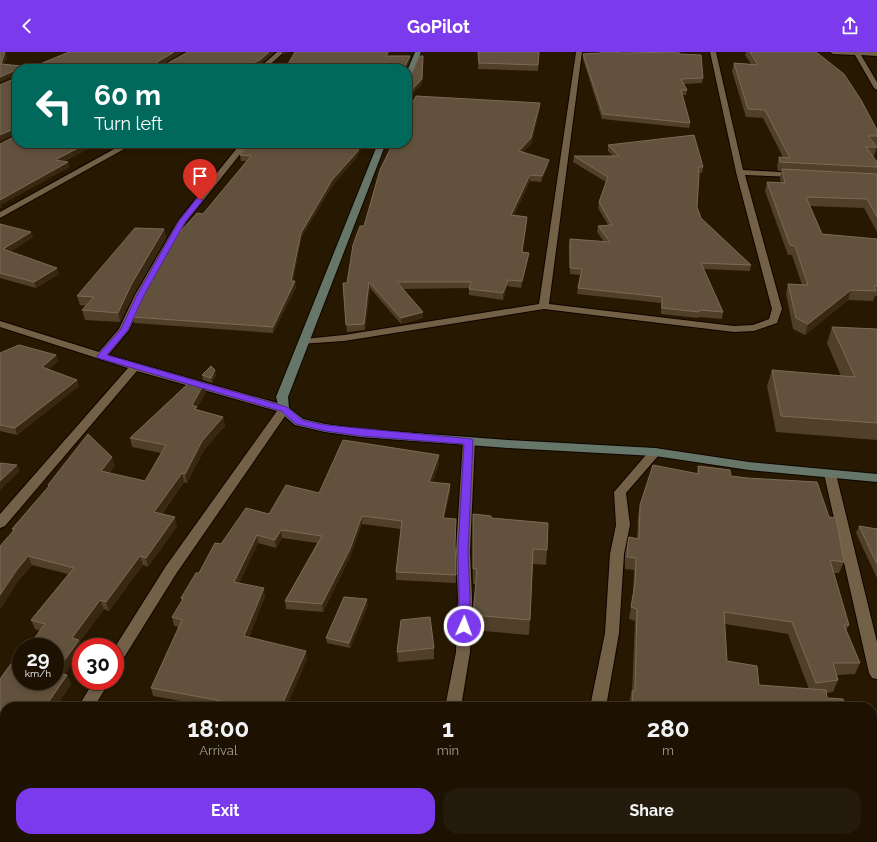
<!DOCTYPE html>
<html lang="en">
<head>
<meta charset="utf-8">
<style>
	:root { --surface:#1d1202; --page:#251b0c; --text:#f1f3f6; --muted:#a09e99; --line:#3b3224; --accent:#7c3aed }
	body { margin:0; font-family:Raleway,sans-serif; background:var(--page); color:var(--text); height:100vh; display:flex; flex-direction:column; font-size:15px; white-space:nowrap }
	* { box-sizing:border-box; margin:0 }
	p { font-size:13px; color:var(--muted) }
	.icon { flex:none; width:22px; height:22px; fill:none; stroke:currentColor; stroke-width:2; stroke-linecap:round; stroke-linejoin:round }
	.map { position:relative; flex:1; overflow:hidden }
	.details { position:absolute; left:0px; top:650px; width:877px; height:140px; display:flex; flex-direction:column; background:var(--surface); border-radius:16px 16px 0 0; box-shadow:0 2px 6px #0003,0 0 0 1px var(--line) }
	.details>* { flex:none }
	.guide { position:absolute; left:12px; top:12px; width:400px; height:84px; border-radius:16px; box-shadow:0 2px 6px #0003,0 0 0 1px var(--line); background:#00695c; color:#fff; overflow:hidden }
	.speed { position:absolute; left:12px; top:586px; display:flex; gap:8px; font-size:20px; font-weight:700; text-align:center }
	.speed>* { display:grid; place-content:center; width:52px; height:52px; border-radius:50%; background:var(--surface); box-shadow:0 2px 6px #0003,0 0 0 1px var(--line); line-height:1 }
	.speed small { font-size:10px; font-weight:400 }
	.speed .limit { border:6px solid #d22; background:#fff; color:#111 }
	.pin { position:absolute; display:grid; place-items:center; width:34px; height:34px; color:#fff; margin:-41px -17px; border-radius:50% 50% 50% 0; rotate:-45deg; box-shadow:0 0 4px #0007 }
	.pin .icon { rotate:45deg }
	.me { position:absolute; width:44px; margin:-22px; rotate:2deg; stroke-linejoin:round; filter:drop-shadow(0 0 3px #0008) }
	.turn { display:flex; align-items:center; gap:14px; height:84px; padding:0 16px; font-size:18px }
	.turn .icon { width:52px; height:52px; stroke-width:2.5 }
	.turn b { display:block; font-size:28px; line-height:34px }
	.eta { display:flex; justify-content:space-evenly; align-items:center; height:68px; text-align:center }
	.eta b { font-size:24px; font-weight:700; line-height:28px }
	.primary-button { display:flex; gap:8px; margin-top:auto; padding:8px 16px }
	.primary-button a { flex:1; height:46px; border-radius:16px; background:var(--accent); color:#fff; font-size:16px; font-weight:700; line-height:46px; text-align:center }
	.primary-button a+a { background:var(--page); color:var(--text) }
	header { display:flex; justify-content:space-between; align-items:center; height:52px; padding:0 16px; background:var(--accent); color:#fff; font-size:18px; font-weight:700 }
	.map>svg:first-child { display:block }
</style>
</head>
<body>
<header><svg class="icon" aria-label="back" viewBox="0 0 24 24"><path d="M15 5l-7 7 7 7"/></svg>GoPilot<svg class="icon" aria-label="share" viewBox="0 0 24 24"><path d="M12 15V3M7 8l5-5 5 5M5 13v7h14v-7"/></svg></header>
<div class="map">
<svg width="877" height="790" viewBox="0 0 877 790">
	<rect width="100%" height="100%" fill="#271802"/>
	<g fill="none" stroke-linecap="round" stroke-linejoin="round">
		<g stroke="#0f0400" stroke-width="2">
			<path id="street" d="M0,0h5l-5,2z
				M277,0h7l-19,17h-7z
				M576,0h6l-33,252 185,22 19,-1 16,-6 3,-10 -36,-137 -26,-120h6l27,118 53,3 4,2 -4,2 -51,-2 37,134 -5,14 -23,8 -20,1 -190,-23 -200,32 -44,3 -1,-2 1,-2 4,-1 40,-4 195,-31z
				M830,0h47v4l-16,-1 16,27v8l-3,-2 -19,-33 -22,-1z
				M125,91h10l-135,75v-6z
				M241,91h8l-63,79 -41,73 -16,35 -21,25 180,51 2,3 -114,165 -56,90 -5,2v-19l51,-81 111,-155 -140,-40 -132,155 -5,2v-14l128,-146 -128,-41v-6l99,31 20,-23 16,-34 43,-74z
				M469,385l4,1 2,3 -5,110 2,48 -2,53 -9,55h-16l11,-55 2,-53 -2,-48 7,-110 2,-3z
				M655,396l4,1 2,3 -2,3 -33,38 4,32 -6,29 -5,79 -13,74h-16l15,-74 5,-79 6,-29 -2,-33 37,-43z
				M830,418l4,1 2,3 41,168v37l-5,-1 -3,-5 -45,-199 2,-3z
				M94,629h16l-16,26h-16z
				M5,776v9h9l-2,5h-12v-12z
				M385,785h19l-2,5h-19z
				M563,785h18l-1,5h-18z"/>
		</g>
		<g stroke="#0f0400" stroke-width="2">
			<path id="secondary" d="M415,0h6l-11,27 -3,2v-10z
				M378,91h8l-98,254 1,11 14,11 22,5 36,5 147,11 147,8 94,14 128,12v8l-128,-12 -94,-14 -147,-8 -147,-11 -36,-5 -30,-7 -15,-13 -4,-15z"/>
		</g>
		<use href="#street" fill="#726047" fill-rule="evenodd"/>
		<use href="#secondary" fill="#667668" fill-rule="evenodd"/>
	</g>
	<path fill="#503f29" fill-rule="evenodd" d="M478,0h61l-1,19 -60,-2z
		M601,0h19v1l59,-1v2l24,24 -1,5 -18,1 3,6 -1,5h-4l8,28 -1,5 -87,-9 -19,-60v-5l18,-1z
		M746,0h70l61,78v15h-2l2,2 -3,9h-1l4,6v70l-13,-24 -54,-2 12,28 55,5v57h-2l-2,5 -25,-1 -43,35 -12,-6 -7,-36 2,-9 14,1 -10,-30h-4l-23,-64 2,-9 14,1 -1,-5 2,-7h-4l-1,-5 2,-9h4l-20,-39 -17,-1 -14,-46 2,-8 17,1 -6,-9z
		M540,56l-9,36 -8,8 25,13 -7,17 -11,-1 -16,34 13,2 -5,35 7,1 -1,6 -7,29 -14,-2 -4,14 -34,-5v-7l-67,1 21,29 -22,6 -31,-36 -5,42 -18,2 -4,-49h4l17,-57z
		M608,93l95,22 -1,6h-3l-2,34 4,11 50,47 -1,6 -47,-2 20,43 -1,7 -24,-2v1l-37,-4v-11l-84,-9 3,-19 -10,-1 -1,-29 1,-6 34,3 -7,-10 1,-6 10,-1 -10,-17 1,-6 7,-20 -33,-20 1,-6h39l-5,-5z
		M240,103l117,2 -25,29 -31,52 -8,43 3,6 -23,46 -139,-10 -2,-6 47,-84 24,-19 44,-53h-6z
		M0,172l33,13 -23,15 49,22 -23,14 -36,-10z
		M164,177l2,9 -32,56 -14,28 -35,-2 -3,-10 5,-4 -7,-1 -3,-9z
		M832,275l45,2v111l-101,-8 -9,-46 5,-16 69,6 -14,-33z
		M0,301l56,2 2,6 -10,9 29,10 2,6 -62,49 -17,-4z
		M202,323h14l-4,8 -9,-3z
		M206,340l-9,16v2l26,7 2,9 -21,24 -17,33 -3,-1 -22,32 15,12 -29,41 -5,-2 -34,46 -5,-2 -24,32 -15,33 2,1 4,9 -15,23h-51v30l-5,7v-65l16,-17 24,-31 -5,-2 -4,-9 37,-46 -36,-9 -13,15 -6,-49 -1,-2 37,-42 -1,-2 67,-19 -6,7 36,8 16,-28 -29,-6 -2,-9z
		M439,411l-7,19 18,2v8l-6,26 12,9 -1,19 1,37 -60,-3v-8l5,-43 -39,-5 -12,33 -27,55 -37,-3 -1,-8 32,-58 -35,-5 -6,10 -18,-5 -19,40 26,13 -16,41 58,22 -21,48h-72l-61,-11 -2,-8 28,-61 -5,-1 -2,-9 10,-16 -1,-3 40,-54 48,-30 50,-21z
		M698,414l33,10 98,41 15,45 -5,11h-6l16,52 -3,6 14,32 -5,11 -18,1 1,5 -5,12 -7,1 1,5 19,9h-217v-4l3,-12 3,-70 -6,-2 4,-24 1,-25 -9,-1v-15l4,-17 8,2 1,-22 2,-12 57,-32zM725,572l63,10 21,55 -50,-4 -32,-24z
		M473,462l18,4 56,32 -1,15 -13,-1 -3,56 -1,15 -57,-5 1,-15 3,-31h-3z
		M859,474l18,3v49l-21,-45z
		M368,553l-18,43 -23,-5 -1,-5z
		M434,596v11l-36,3 -1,-10z
		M201,785h18l-3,4h-7z
		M593,785h273l1,5h-275z
		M29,786l30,4h-28z"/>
	<path fill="#382811" d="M5,0l2,5 -5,12 -1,-5z
		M174,0h9l-28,17 -1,-5z
		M269,0h6l-14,12 -11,5h-11z
		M282,0h8l-7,3z
		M388,0h2l-4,8v-4z
		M410,4v4l-4,9h-1v-3z
		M423,8l-1,24 -15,16v-5z
		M16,18l1,5 -17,7v-5z
		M540,51v5l-9,36 -12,13v-6z
		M16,76l1,6 -17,7v-6z
		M88,91h12l-44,23 -1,-6z
		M362,91h3l-8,14 -25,29 -31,52 -9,49 -1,-6 10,-48 31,-53z
		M549,108l-1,5 -7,17 1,-6z
		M68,110l2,5 -69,38 1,2 -2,1v-8z
		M530,123v6l-19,40v-6z
		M527,165v6l-6,36z
		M164,177l2,9 -32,56 -14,28 -2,-9 13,-28z
		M31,180l2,5 -28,18 -2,-6z
		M529,201l-1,6 -7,29 1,-7z
		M57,216l2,6 -23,14 -2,-6z
		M508,228l-1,6 -4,14v-7z
		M295,229l1,6 -23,46v-6z
		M369,230l1,6 -5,42 -1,-6z
		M851,238l-3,10 -43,35 3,-11z
		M423,260v6l-22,6v-6z
		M56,303l2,6 -14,13 -2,-7z
		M215,318l1,5 -4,8 -1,-5z
		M77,328l2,6 -62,49 -2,-7z
		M204,332l2,8 -9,16 2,7 -7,-10z
		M223,365l2,9 -21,24 -17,33 -2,-9 17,-33z
		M439,403v8l-9,27 -1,-8z
		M112,405l3,9 -12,14 -2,-9z
		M17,413l3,6 -20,19v-9z
		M182,421l2,9 -28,39 -2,-9z
		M450,432v8l-8,34 1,-8z
		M362,464v8l-12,33 -27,55 -1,-8z
		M175,465l2,9 -29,41 -2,-9z
		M281,478l1,8 -6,10 -1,-8z
		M257,483l1,8 -22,47 -2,-8z
		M28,504l4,9 -13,15 -19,30v-15l16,-24z
		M140,504l3,9 -34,46 -3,-9z
		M264,536l1,8 -19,48 -2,-8z
		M367,547l1,6 -18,43 -1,-5z
		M100,548l4,9 -24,32 2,6h-1v4l-21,30 -4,-9 16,-34z
		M306,599l1,8 -21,48h-5z
		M67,623l4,9 -15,23h-11z
		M5,670v15l-5,6v-15z
		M56,785h6l-3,5h-6z
		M215,785h4l-3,4z"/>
	<path fill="#62523d" stroke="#7a6b57" d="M0,0h5l-4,12 32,3 36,-15h105l-20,12 1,2h8l25,-14h81l-9,8 -21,9h-222v74h71l-33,17 13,2 -68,38v-56l16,-8v-8l-16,7v-50l16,-7v-8l-16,7z
		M295,0h93l-2,4h24l-5,10 1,3h-121z
		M478,0h61l-1,13 -59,-2z
		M601,0h19v1l59,-1v2l22,1 2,23 -22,1 6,11h-6l9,33 -87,-9 -20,-60 18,-1z
		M750,0h66l28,22 17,26 16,30v6h-9l9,11h-11l11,15v5l-97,-5 -1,-5 11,1 -25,-48 -17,-1 -14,-46 24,2z
		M419,4h4l-1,23 -15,16v-17l4,-3z
		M416,44l124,7 -9,35 -12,13 30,9 -7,16 -12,-1 -19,40 16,2 -5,35 7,1 -7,28 -14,-1 -5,13 -34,-4 2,-7h-74l26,30 -22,6 -32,-36 -5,42 -18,1 -3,-42h4l6,-38 7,-19h4l16,-56 13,-27h14v-28z
		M694,83l9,32h-5l1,8 -2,32 4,11 50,47 -50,-2 22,49 -24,-2v2l-37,-4v-11l-84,-9 4,-19 -12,-1v-29l40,3 -12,-16 14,-1 -13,-23 9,-25 -34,-21h45l-11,-11z
		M248,91h114l-5,9 -25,28 -31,53 -10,48h4l-22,46 -141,-10 13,-27 32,-57h2l18,-20 6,1 48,-58 -11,-1z
		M782,117l95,5v43l-10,-18 -61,-2 16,37 55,5v47h-3l2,5 -25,-1 -43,34 -12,-6 -8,-34 20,1 -13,-39 -5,-1 -23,-63 18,1z
		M0,172l31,8 -28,17 54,19 -23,14 -34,-9z
		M135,176l29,1 -33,56 -13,28 -36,-3 12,-13 -17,-1z
		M832,275l45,2v94l-96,-7 -9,-46 83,7z
		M19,293l37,10 -14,12 35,13 -62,48 -15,-3v-72z
		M211,314l4,4 -4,8 -9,-3z
		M192,328l12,4 -12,21 5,2 -3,2 29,8 -21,24 -17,33 -3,-1 -28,39 21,5 -29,41 -6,-2 -34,46 -6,-2 -28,38 7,2 -23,32 11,3 -22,32h-40v15l-5,6v-49l13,-18 3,1 5,-6v25h34v-34h-27l17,-23 -14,-4 43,-52 -46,-12 -12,15 -16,24v-49l15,-17h-3l38,-44h-2l40,-51 24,23 -11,14 44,10 21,-36 -36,-7z
		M343,388l96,15 -10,27 21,2 -7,34 13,1 -1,24 1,32 -60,-3 6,-51 -40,-5 -12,33 -28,55 -37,-3 37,-65 -41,-6 -6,10 -18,-5 -23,47 30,6 -20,48 62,15 -25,56h-44l1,-3 -87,-16 31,-68 -10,-3 11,-18 -2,-1 15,-25h3l16,-30 6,1 25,-36 23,6 17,-29 33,8z
		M0,411l17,2 -17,16z
		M653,413l46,9 -1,-8 32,4 1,6 16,2 70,4 12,35 7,1 8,44 -14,-2 19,65h-5l16,38h-27l5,17 -22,3 -24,-61 -68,-10 3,49 30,5 2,19 67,5 1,8 16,1 3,8h-213l-1,-16h3l2,-82 -6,-2 4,-24 1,-25 -9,-1 1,-15 1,-5 10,2 1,-34z
		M473,462l18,2v2l57,5 -1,27 -14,-1 -3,71 -57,-5 4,-46h-4z
		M859,474l18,3v35z
		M344,545l23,2 -18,44 -23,-5z
		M430,565l4,31 -37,4 4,-32z
		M392,650l20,1 -1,4h-20z
		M872,706l2,7 -2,-1z
		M29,785h27l-3,5h-11l-13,-4z
		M595,785h271l1,5h-272z"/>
	<path fill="#7c3aed" stroke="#51269a" d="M197,146l6,2 -18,22 -41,73 -16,35 -21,25 180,52 15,13 23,5 147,14 1,2 -5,110 2,48 -1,27 -1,3 -4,1 -4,-1 -2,-3 1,-27 -1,-48 6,-107 -103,-8 -36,-5 -29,-7 -15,-13 -183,-53 -1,-2 24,-27 16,-34 42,-74z"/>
</svg>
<div class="speed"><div>29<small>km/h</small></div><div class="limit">30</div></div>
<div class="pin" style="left:200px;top:148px;background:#d93025"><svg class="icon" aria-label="arrive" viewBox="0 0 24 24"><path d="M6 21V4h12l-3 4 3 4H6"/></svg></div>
<svg class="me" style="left:464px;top:574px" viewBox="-20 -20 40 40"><circle r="17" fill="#7c3aed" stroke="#fff" stroke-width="3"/><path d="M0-11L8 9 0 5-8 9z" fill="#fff"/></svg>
<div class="guide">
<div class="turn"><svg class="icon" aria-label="left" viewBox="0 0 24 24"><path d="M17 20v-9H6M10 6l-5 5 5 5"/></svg><div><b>60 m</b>Turn left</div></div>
</div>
<section class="details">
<div class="eta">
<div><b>18:00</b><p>Arrival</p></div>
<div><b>1</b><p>min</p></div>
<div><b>280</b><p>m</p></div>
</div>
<div class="primary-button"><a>Exit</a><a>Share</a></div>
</section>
</div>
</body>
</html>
